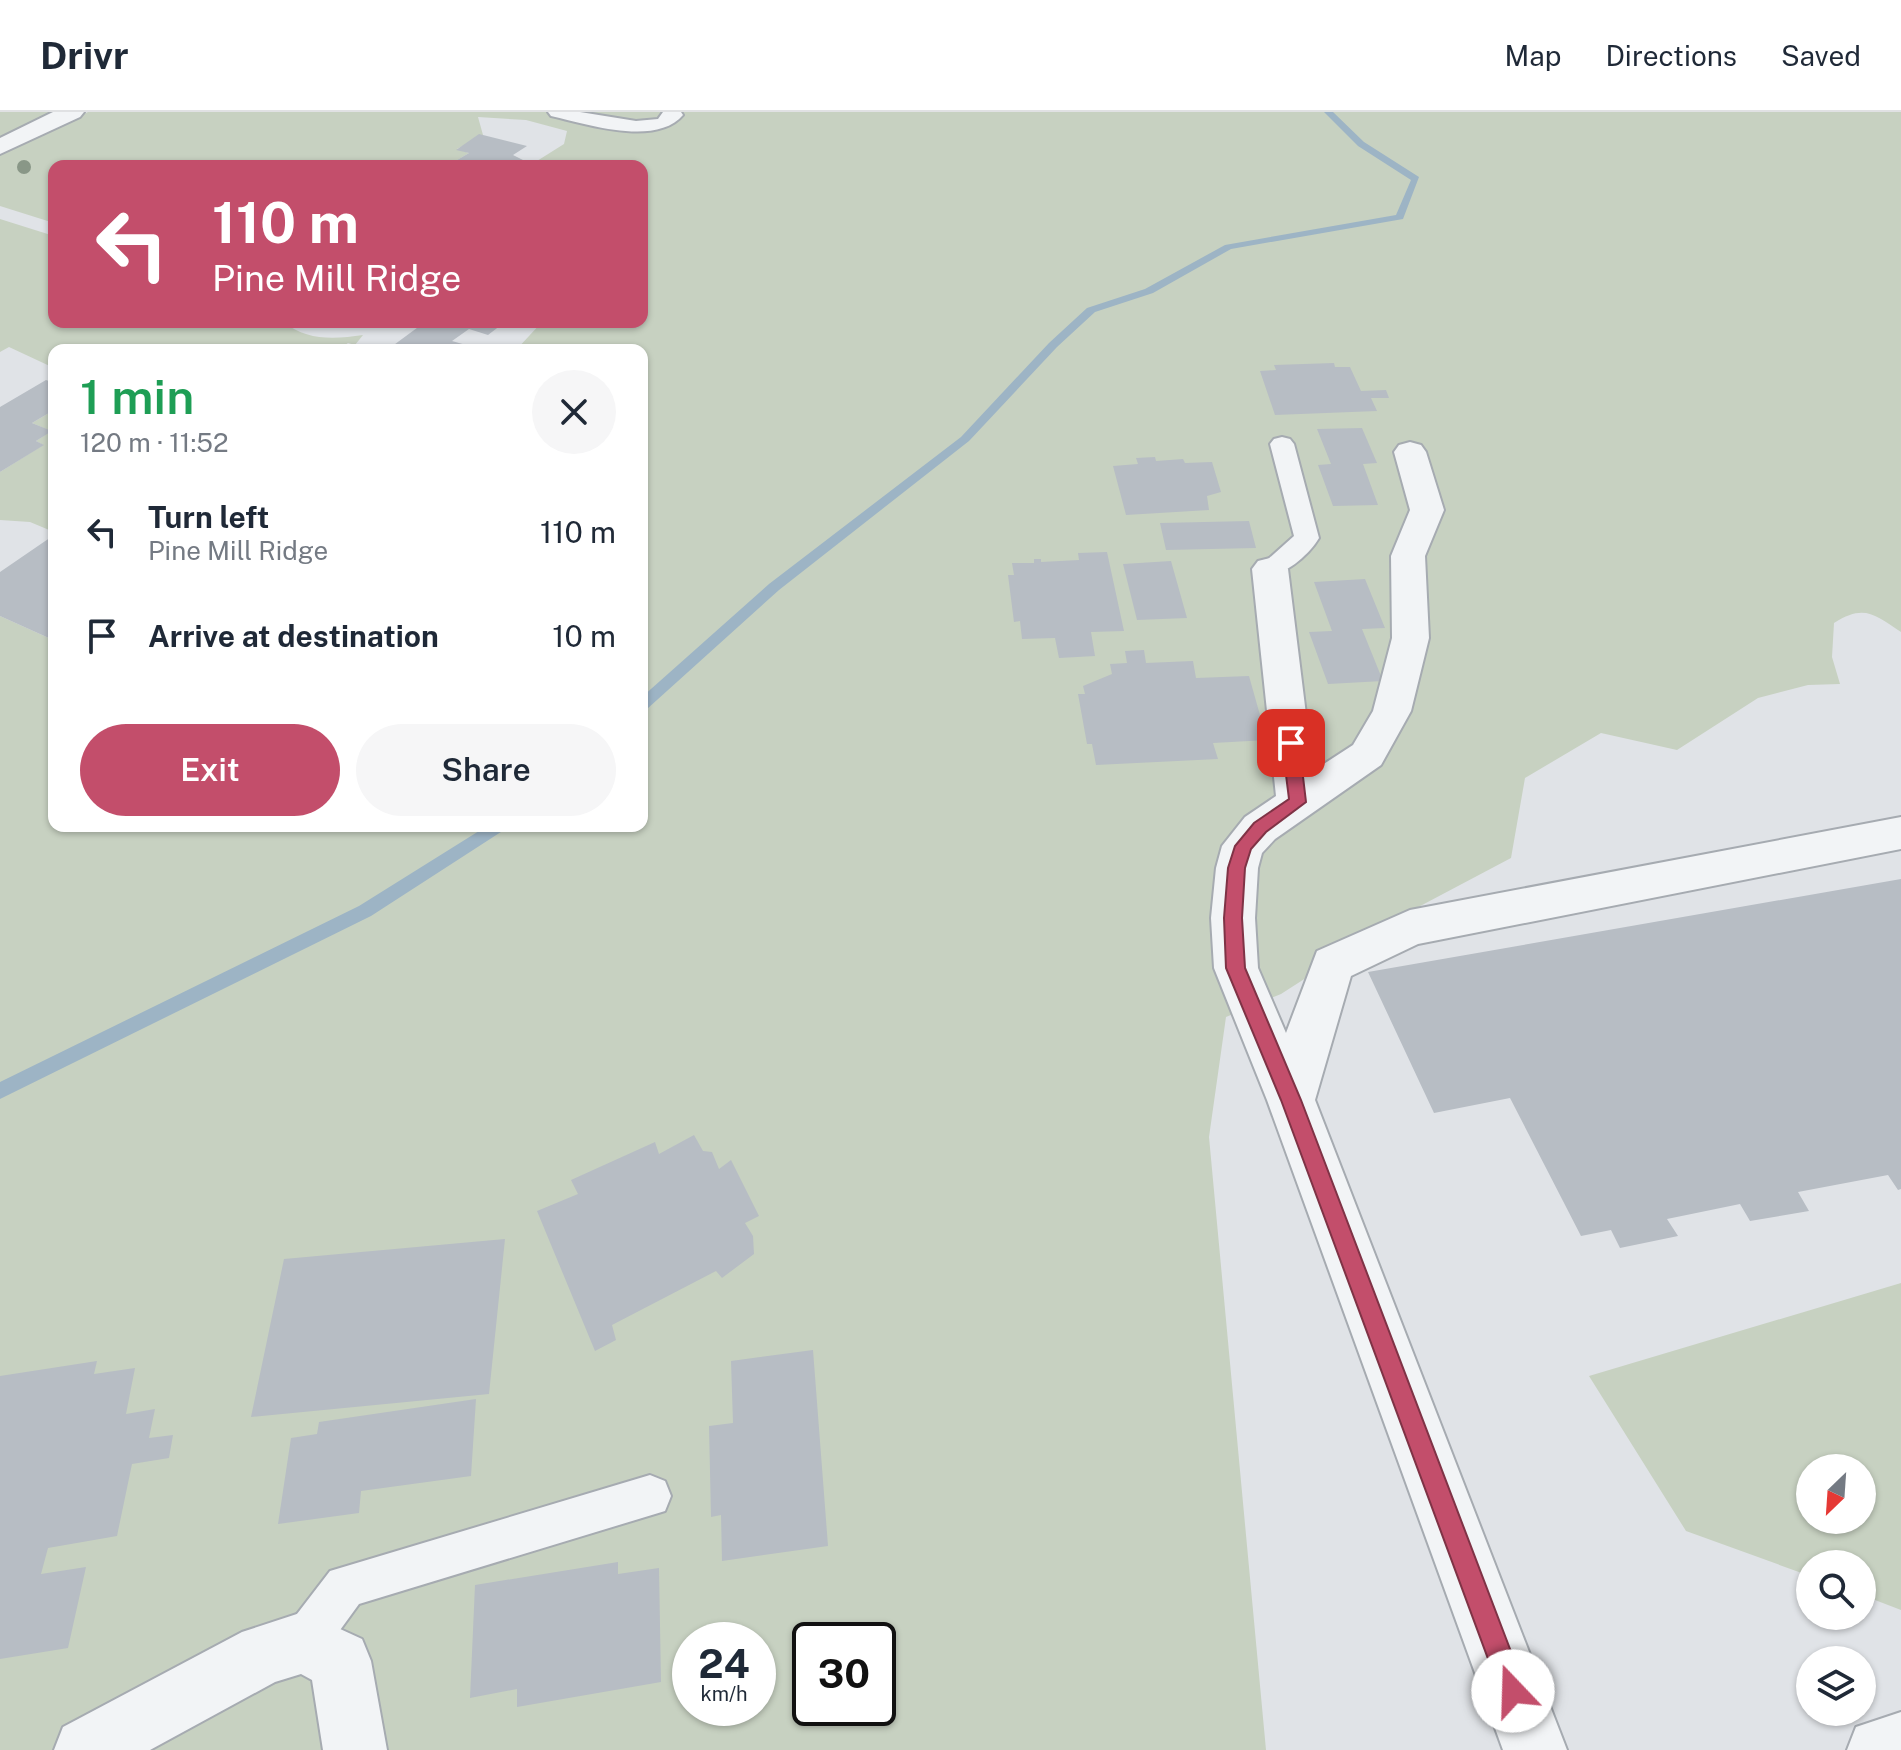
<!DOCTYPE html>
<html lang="en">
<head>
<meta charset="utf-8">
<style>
	:root { --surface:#fff; --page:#f6f6f7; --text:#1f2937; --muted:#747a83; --line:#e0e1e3; --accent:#c34e6b }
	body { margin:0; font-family:"Public Sans",sans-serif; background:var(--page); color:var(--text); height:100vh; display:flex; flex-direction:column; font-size:30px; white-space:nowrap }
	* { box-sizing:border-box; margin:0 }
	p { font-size:26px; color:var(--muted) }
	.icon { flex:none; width:44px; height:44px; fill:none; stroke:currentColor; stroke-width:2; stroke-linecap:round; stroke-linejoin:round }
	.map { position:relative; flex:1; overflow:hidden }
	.details { position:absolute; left:48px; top:232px; width:600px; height:488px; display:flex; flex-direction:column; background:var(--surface); border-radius:16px; box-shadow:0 2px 6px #0004 }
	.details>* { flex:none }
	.banner { position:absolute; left:48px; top:48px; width:600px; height:168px; border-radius:16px; box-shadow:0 2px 6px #0004; background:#c34e6b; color:#fff; overflow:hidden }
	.needle { width:52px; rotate:205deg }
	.buttons { position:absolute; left:1796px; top:1342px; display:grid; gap:16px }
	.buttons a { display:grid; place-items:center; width:80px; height:80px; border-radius:50%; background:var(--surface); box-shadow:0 2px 6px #0004; font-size:40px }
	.speed { position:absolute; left:672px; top:1510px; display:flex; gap:16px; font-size:40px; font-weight:700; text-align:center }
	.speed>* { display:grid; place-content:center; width:104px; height:104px; border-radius:50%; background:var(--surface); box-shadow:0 2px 6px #0004; line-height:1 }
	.speed small { font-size:20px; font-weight:400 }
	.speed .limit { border:4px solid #111; border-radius:12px; background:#fff; color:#111 }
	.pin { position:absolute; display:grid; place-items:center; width:68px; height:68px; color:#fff; margin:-34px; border-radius:16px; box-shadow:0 4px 12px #0006 }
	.me { position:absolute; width:88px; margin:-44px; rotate:339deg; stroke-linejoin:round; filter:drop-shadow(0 0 6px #0008) }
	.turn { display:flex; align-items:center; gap:28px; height:168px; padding:0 32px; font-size:36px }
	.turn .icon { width:104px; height:104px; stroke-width:2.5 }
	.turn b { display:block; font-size:56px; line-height:68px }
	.round { display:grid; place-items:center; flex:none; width:84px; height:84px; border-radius:42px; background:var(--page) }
	.headline { display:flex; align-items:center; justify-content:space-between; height:136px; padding:0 32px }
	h1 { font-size:48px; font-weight:600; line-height:60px; color:#1e9e55 }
	.cta { display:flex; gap:16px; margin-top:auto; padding:16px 32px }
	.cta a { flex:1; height:92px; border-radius:48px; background:var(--accent); color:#fff; font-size:32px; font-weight:600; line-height:92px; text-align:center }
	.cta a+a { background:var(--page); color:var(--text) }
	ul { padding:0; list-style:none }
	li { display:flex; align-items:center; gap:24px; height:104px; padding:0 32px }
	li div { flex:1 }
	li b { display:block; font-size:30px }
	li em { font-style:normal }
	header { display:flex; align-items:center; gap:48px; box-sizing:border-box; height:112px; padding:0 40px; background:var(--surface); border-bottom:2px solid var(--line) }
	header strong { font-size:38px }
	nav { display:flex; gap:44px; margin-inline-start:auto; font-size:28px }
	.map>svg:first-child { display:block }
</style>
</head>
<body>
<header>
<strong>Drivr</strong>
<nav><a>Map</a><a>Directions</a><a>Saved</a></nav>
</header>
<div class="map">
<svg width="1901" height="1638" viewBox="0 0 1901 1638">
	<rect width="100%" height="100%" fill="#e0e3e7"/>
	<path fill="#c7d1c1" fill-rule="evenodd" d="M0,0h58l-58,27z
		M88,0h1813v520c-27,-18 -37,-28 -67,-9l-2,34 8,27 -32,1 -50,13 -81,52 -76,-17 -76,45 -14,80 -104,55 -126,81 -55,23 -17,120 57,613h-1266v-1134l51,23 3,-2v189h588v-476h-126l26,-28h100v-156h-113l35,-22 3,-13 -41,-11 -48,-3 5,18 -26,14 12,4 -20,12 -395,1v57l-54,-17v-51zM690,1528h68v68h-68zM810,1528h68v68h-68z
		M0,107l54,17v86h230c22,19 51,17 79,13l-8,10 -7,-2 -10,7h-284v18l-45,-21 -9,5z
		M54,298v122l-24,-10 -30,-2v-48l43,-27 -7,-4 15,-10 -19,-8z
		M1901,1171v327l-39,-15v-31h-52v12l-124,-45 -97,-155zM1810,1356h52v52h-52z"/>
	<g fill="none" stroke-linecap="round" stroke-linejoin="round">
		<path fill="#9db4c5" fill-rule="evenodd" d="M1324,0h9l31,30 55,35 -16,42 -172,30 -78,44 -58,19 -38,35 -88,94 -190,149 -132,119 -5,1v-13l127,-113 192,-147 88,-94 38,-35 58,-19 80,-44 171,-30 15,-35 -53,-34z
			M487,714h20l-3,4 -133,86 -371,183v-17l359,-176z"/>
	</g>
	<path fill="#b7bdc4" d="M479,22l48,12 -14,9 10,5 -9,6h-67l22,-13 -13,-3z
		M425,210h80l-17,13 -19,-6 -17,12 21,6 -4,3h-82z
		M1334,251l1,4h15l11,24 25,-1 3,8h-18l6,13 -102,4 -15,-44 16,-1 -2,-5z
		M46,268l8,3v27l-22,13 20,8 -16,10 8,4 -44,27v-65z
		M1362,316l15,35 -14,1 15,41 -45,1 -15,-41 13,-1 -14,-35z
		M1155,345l1,4 27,-2 2,4 27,-1 9,30 -14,4 2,14 -83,5 -13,-49 25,-2 -2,-6z
		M1249,409l7,27 -90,2 -6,-27z
		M54,423v102l-3,2 -51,-23v-44z
		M1107,440l17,79 -33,1 4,24 -36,2 -4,-20 -33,1 -2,-18 -6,1 -6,-47h6l-2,-12h22v-4h7v3l38,-2 -1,-7z
		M1171,449l16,57 -50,2 -14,-56z
		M1365,467l20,49 -23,1 21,52 -55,3 -19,-52 23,-1 -18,-49z
		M1144,538l2,13 47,-2 3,17 53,-2 18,64 -54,3 5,16 -122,6 -4,-21h-5l-9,-50h7l-2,-8 29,-12 -2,-10 17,-1 -2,-12z
		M1901,767v310l-3,1 -10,-15 -90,17 11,19 -59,10 -10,-17 -73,15 11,17 -58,12 -9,-18 -30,6 -71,-138 -76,15 -66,-141z
		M694,1023l9,16 9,1 7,17 12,-9 28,56 -14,7 8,13 1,18 -32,24 -6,-7 -104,54 4,15 -21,11 -58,-140 41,-17 -7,-14 84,-38 4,12z
		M505,1127l-16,155 -238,23 33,-158z
		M813,1238l15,196 -106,15 -1,-46 -10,2 -2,-91 24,-3 -2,-62z
		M97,1249l-3,13 41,-6 -9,46 29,-5 -6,29 24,-3 -4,23 -37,6 -15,72 -69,12 -7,26 45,-7 -18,81 -68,11v-283z
		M476,1287l-5,77 -110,15 -2,22 -81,11 13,-86 26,-4 2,-12z
		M618,1450v12l41,-6 2,114 -144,25v-18l-47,9 5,-113z"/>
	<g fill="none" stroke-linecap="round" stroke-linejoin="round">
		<g stroke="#a6abb1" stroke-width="4">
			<path id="service" d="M548,0h32l56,9 22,-2 5,-7h18l2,3c-27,32 -97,9 -132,1z
				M1282,325l8,2 4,5 25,94c-10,17 -38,42 -58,37l-4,-6 37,-33 -24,-92 4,-5z
				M650,1363l15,6 6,15 -6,15 -306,93 -40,55 -16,6 -16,-6 -6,-16 6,-16 43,-56z"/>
		</g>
		<g stroke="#a6abb1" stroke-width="4">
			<path id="minor" d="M53,0h31l-4,5 -80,37v-16z
				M1410,330l11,3 5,7 18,58 -19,46 4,82 -18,73 -30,54 -106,74 -13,14 -4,15 -3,50 3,50 28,65 31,-82 93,-41 491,-93v32l-483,95 -67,32 -36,124 252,650h-64l-236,-650 -53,-132 -3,-50 5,-50 6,-22 23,-29 31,-21 -24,-227 6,-8 12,-3 12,3 6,8 25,202 40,-26 20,-34 19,-73 -1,-82 19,-46 -16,-58 5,-7z
				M303,1500l59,27 9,22 16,89h-64l-11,-70 -11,-6 -26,8 -125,68h-96l9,-23 179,-95z
				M1901,1600v38h-54l9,-23z"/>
		</g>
		<use href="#service" fill="#f2f4f6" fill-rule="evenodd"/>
		<use href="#minor" fill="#f2f4f6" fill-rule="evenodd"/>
	</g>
	<circle fill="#899787" cx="24" cy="55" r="7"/>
	<path fill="#c34e6b" stroke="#7f3346" stroke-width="2" d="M1291,625l8,6 7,59 -40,30 -15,17 -6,19 -3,50 3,50 56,132 225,591 -4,9 -9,4 -9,-4 -4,-9 -219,-591 -55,-132 -2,-50 4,-50 7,-22 19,-23 35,-24 -7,-56z"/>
</svg>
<div class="buttons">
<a><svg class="needle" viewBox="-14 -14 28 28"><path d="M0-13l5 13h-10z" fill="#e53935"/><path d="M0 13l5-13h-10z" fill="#747a83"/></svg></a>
<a><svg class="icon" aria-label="search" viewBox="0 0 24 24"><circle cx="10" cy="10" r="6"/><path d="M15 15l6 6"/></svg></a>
<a><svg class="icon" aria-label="layers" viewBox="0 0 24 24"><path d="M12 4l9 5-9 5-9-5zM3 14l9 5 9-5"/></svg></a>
</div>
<div class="speed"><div>24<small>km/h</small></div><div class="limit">30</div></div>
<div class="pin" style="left:1291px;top:631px;background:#d93025"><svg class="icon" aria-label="arrive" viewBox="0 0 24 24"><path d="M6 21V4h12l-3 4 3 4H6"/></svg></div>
<svg class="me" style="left:1513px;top:1579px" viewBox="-20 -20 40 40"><circle r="19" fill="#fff"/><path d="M0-13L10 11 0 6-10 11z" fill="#c34e6b"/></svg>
<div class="banner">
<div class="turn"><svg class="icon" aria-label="left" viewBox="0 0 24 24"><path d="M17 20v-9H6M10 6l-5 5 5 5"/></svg><div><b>110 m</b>Pine Mill Ridge</div></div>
</div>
<section class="details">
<div class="headline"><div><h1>1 min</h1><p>120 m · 11:52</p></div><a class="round"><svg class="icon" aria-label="close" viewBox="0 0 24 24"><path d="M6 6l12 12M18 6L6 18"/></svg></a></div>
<ul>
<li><svg class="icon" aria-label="left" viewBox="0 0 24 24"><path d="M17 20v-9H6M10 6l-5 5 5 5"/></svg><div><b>Turn left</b><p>Pine Mill Ridge</p></div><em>110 m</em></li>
<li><svg class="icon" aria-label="arrive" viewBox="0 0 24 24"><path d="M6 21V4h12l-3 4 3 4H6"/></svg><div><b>Arrive at destination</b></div><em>10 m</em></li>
</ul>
<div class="cta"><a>Exit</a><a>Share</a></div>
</section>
</div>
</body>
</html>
